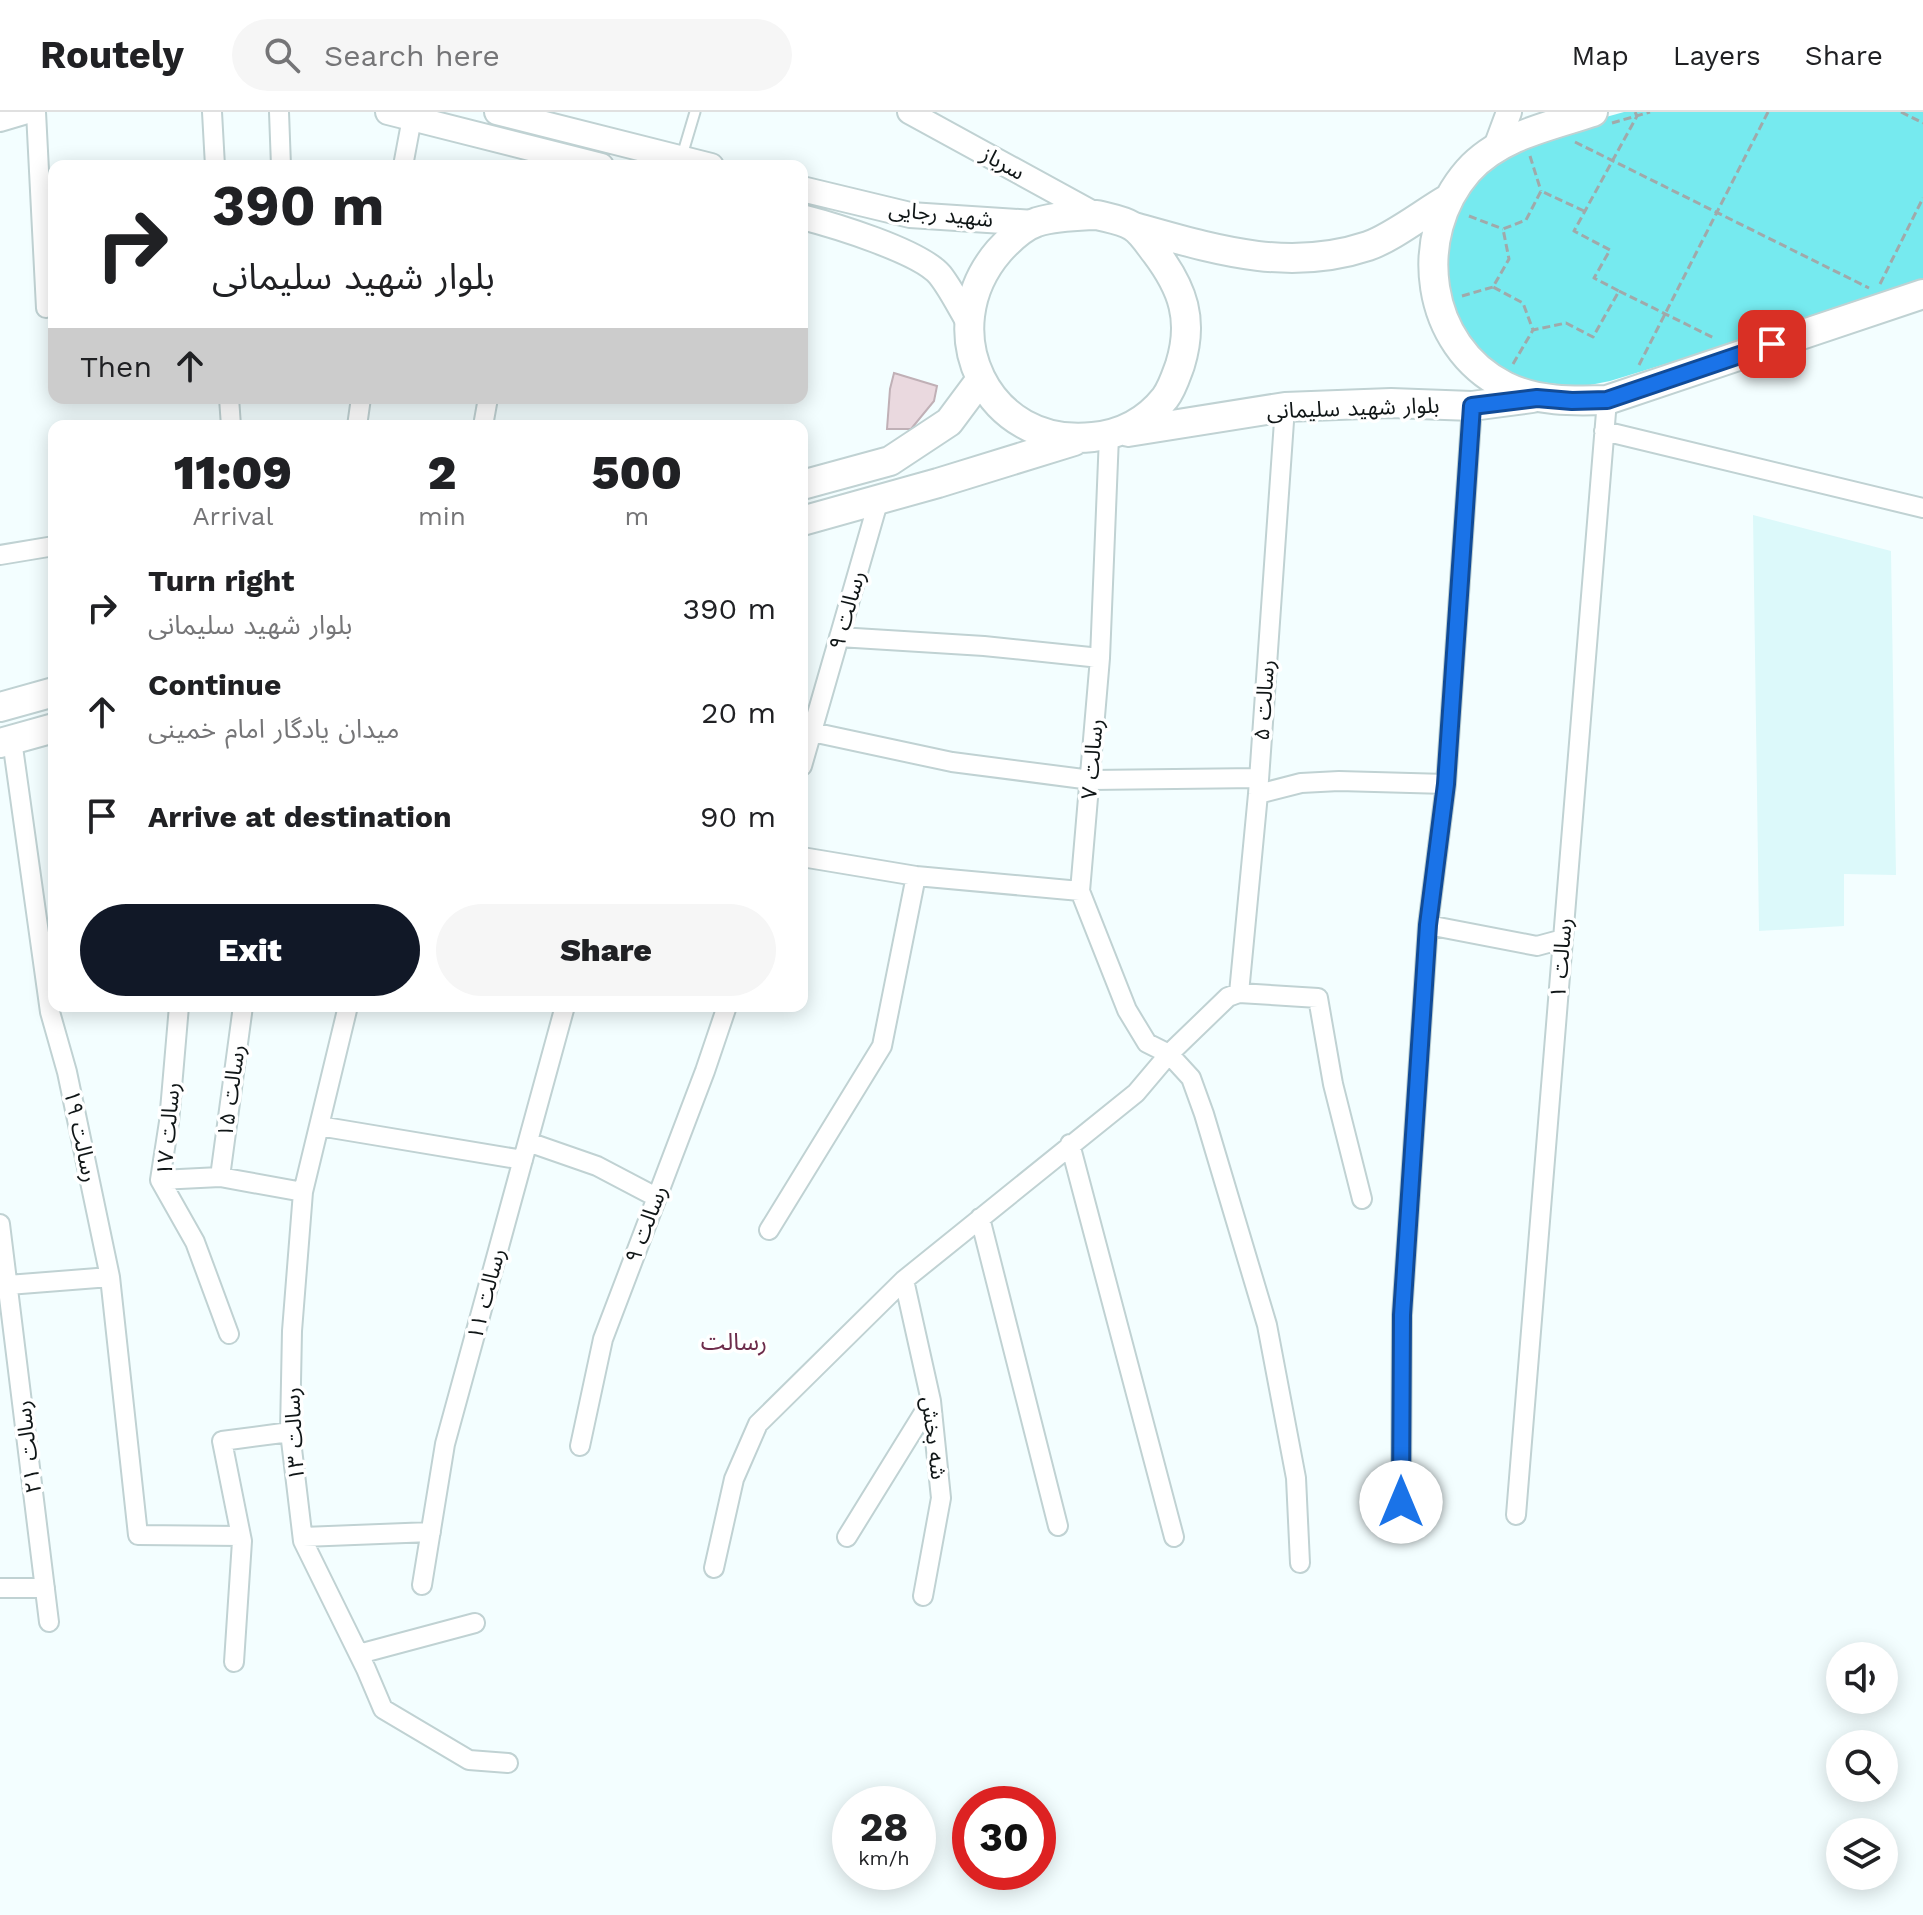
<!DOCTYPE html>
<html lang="en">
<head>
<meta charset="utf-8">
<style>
	:root { --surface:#fff; --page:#f6f6f6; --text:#202124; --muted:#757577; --line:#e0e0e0; --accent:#111827 }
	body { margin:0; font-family:"Work Sans","Noto Sans Arabic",sans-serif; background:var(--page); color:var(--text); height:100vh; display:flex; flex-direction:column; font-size:30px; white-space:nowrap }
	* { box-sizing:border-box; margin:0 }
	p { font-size:26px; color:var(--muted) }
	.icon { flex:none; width:44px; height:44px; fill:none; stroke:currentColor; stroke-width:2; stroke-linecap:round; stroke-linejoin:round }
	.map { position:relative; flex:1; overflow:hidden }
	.drawer { position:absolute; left:48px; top:308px; width:760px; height:592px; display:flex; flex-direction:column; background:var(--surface); border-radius:16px; box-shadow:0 4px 20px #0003 }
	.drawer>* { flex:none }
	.banner { position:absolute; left:48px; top:48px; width:760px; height:244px; border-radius:16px; box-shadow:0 4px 20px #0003; background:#fff; color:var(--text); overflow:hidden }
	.controls { position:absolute; left:1826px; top:1530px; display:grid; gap:16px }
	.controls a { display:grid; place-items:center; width:72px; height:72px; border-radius:50%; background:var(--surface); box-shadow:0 4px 20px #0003; font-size:40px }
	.speed { position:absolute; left:832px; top:1674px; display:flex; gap:16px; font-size:40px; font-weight:700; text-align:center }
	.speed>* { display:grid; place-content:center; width:104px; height:104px; border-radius:50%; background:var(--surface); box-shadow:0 4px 20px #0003; line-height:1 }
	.speed small { font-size:20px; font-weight:400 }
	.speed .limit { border:12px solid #d22; background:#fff; color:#111 }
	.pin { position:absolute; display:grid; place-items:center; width:68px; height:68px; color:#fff; margin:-34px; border-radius:16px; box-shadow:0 4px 12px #0006 }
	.me { position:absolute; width:88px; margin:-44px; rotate:0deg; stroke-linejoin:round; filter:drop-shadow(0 0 6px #0008) }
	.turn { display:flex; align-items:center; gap:28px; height:168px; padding:0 32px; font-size:36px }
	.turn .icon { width:104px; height:104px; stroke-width:2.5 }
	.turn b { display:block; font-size:56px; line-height:68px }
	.then { display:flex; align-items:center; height:76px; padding:0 32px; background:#0003; gap:16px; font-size:30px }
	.eta { display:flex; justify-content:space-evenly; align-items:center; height:136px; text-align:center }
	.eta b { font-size:48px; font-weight:800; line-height:56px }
	.button { display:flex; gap:16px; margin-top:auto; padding:16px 32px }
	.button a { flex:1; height:92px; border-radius:48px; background:var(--accent); color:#fff; font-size:32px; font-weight:800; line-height:92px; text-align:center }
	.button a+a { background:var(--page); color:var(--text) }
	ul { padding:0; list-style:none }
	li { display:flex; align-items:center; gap:24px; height:104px; padding:0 32px }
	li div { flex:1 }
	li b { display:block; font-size:30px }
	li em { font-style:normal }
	header { display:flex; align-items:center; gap:48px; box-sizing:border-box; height:112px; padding:0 40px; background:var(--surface); border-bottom:2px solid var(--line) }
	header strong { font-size:38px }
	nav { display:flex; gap:44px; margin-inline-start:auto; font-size:28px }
	.search { width:560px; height:72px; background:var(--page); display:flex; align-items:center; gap:20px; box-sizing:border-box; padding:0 28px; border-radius:44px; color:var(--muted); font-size:30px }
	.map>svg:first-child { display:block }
</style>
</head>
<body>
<header>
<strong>Routely</strong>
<div class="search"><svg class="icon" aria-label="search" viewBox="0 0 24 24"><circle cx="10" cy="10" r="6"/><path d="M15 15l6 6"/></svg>Search here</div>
<nav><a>Map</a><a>Layers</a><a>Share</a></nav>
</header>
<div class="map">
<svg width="1923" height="1803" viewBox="0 0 1923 1803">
	<rect width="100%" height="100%" fill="#f3feff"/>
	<path fill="#dcf9fa" d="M1753,403l138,36 5,324 -52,-1v52l-85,5z"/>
	<path fill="#76eaef" d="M1624,0h299v168l-189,63 -124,38 -30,6 -47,-6 -33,-12 -39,-32 -21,-84 28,-63 25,-26 77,-37z"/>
	<path fill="#ead9df" stroke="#c0b0b6" stroke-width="2" d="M894,261l43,13 -3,15 -23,28h-24l3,-40z"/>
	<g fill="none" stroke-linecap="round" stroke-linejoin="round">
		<g stroke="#c0d2d3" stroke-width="13">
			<path id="service" d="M681,47l14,-47"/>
		</g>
		<g stroke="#c0d2d3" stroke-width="22">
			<path id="minor" d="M36,0l10,196
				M212,0l3,54
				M279,0l2,54
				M403,54l9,-48
				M229,286l2,28
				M357,314l4,-28
				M483,314l5,-28
				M1604,319l319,77
				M1109,324l-9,222 -20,233 47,119 20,33 22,11 22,24 13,36 63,211 29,153 4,85
				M0,443l54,-9
				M839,525l145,9 116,12
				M812,620l140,30 139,18 167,-2
				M12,628l38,272 17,60 43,205 28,258 103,1
				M802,654l77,-267
				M1258,682l43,-11 38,-2 107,3
				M802,745l114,19 164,15
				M1428,813l109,21 26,-7
				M1239,881l19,-199 27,-387
				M179,894l-10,116 -9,58 35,62 34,92
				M348,894l-45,186 -11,139 -2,101 13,109 63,128 17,40 86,51 39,3
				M319,1014l204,34
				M528,1030l69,24 59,31
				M1070,1032l104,393
				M220,1065l23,-171
				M160,1068l60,-3 83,15
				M980,1106l78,308
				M0,1112l49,398
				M769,1118l113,-184 34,-170
				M904,1168l27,121 10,97 -18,98
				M8,1173l102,-8
				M580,1334l23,-107 102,-268 22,-65
				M1401,1390l1,-187 26,-390 18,-141 26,-378
				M1516,1403l91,-1115
				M303,1425l128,-5
				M847,1425l84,-136
				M714,1456l20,-89 24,-55 146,-144 232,-187 33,-39 59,-57 11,-4 79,5 15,86 29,115
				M422,1473l23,-141 120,-438
				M0,1476h45
				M359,1542l116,-31
				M234,1550l8,-121 -20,-100 68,-9"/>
		</g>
		<g stroke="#c0d2d3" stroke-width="26">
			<path id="tertiary" d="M909,0l188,103
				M0,8l27,-8"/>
		</g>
		<g stroke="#c0d2d3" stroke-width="28">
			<path id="secondary" d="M388,0l213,54
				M497,0l214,54
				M1496,35l13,-35
				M802,77l108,26 125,8
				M802,105c31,8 118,34 138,58 11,14 20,32 29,48"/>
		</g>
		<g stroke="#c0d2d3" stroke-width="32">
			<path id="primary" d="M1593,0c-43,14 -94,24 -125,59 -57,65 -43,175 37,215 32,16 67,15 102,14l316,-106
				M1097,103c11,3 25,5 35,11 9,5 17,18 24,27 27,36 38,67 24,112 -4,11 -8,24 -15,33 -19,24 -43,36 -72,39 -106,12 -162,-107 -94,-186 10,-11 23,-24 38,-29 20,-6 40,-6 60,-7z
				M1134,115c79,22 153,46 234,19 24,-8 57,-34 80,-47
				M1128,320l157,-25 106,-4 81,3 60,-8
				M802,373l88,-24 59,-39 32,-43
				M802,409l136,-38 136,-42
				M0,595l54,-15
				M0,631l54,-15"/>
		</g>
		<path stroke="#a0a9aa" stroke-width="3" stroke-dasharray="8 4" stroke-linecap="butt" d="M1901,0l22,11
			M1612,11l38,-11
			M1575,30l294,146
			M1530,44l11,35
			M1584,99l-43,-20 -15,29 -23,9 6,30 -16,28 30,16 10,27 33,-7 27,14 26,-46 -25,-13 16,-28 -36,-19 63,-115 -2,-4
			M1469,104l34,13
			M1880,172l43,-86
			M1619,179l95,47
			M1462,184l31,-9
			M1513,252l20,-34
			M1639,253l129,-253"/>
		<use href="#service" stroke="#fff" stroke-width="9"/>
		<use href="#minor" stroke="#fff" stroke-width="18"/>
		<use href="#tertiary" stroke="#fff" stroke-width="22"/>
		<use href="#secondary" stroke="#fff" stroke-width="24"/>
		<use href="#primary" stroke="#fff" stroke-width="28"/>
	</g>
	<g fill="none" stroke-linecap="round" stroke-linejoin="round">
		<g stroke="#114b97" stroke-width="20">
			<path id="route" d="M1401,1390l1,-187 26,-390 18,-141 26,-378 65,-8 35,3 35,-1 165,-56"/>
		</g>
		<use href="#route" stroke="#1a73e8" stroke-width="14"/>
	</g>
	<g text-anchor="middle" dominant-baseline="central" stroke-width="7" stroke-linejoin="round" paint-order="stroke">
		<g font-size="22" fill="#101617" stroke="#fff">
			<text transform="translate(1003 51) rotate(29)">سرباز</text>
			<text transform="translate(941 102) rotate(6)">شهید رجایی</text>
			<text transform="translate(1353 296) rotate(-2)">بلوار شهید سلیمانی</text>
			<text transform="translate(847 498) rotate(-74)">رسالت ۹</text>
			<text transform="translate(1264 588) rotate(-86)">رسالت ۵</text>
			<text transform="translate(1092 647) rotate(-85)">رسالت ۷</text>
			<text transform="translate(1561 846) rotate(-85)">رسالت ۱</text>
			<text transform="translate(231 979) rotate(-82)">رسالت ۱۵</text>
			<text transform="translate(168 1017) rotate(-85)">رسالت ۱۷</text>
			<text transform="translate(81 1024) rotate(78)">رسالت ۱۹</text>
			<text transform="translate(646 1112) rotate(-69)">رسالت ۹</text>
			<text transform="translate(486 1182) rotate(-75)">رسالت ۱۱</text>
			<text transform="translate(294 1322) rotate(-93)">رسالت ۱۳</text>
			<text transform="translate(934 1326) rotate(83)">شه بخش</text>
			<text transform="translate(28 1335) rotate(-97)">رسالت ۲۱</text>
		</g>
		<g font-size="24" fill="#6d2c4b" stroke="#fff">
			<text x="734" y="1230">رسالت</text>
		</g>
	</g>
</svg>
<div class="controls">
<a><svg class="icon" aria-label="sound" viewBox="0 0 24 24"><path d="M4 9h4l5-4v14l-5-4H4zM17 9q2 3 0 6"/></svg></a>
<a><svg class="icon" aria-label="search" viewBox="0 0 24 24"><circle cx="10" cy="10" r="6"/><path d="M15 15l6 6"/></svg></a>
<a><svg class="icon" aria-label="layers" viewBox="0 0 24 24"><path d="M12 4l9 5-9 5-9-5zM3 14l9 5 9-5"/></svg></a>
</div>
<div class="speed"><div>28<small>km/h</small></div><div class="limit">30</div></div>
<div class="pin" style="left:1772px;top:232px;background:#d93025"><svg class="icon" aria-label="arrive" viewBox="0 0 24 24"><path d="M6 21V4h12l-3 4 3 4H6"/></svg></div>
<svg class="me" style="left:1401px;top:1390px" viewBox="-20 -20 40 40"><circle r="19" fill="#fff"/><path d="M0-13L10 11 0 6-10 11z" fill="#1a73e8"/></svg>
<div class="banner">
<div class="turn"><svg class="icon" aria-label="right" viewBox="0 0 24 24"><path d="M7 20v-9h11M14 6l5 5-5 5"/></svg><div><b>390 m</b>بلوار شهید سلیمانی</div></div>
<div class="then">Then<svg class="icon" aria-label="ahead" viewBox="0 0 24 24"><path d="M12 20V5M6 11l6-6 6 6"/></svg></div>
</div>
<section class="drawer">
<div class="eta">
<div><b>11:09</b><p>Arrival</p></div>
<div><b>2</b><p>min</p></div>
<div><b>500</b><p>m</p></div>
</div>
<ul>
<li><svg class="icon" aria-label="right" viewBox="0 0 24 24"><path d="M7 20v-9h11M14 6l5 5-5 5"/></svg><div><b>Turn right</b><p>بلوار شهید سلیمانی</p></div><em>390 m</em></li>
<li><svg class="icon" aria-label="ahead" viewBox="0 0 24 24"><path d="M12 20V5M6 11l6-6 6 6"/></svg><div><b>Continue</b><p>میدان یادگار امام خمینی</p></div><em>20 m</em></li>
<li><svg class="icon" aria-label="arrive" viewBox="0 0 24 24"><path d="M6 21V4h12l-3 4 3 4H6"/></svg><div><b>Arrive at destination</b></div><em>90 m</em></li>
</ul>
<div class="button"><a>Exit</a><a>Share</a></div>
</section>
</div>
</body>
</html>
